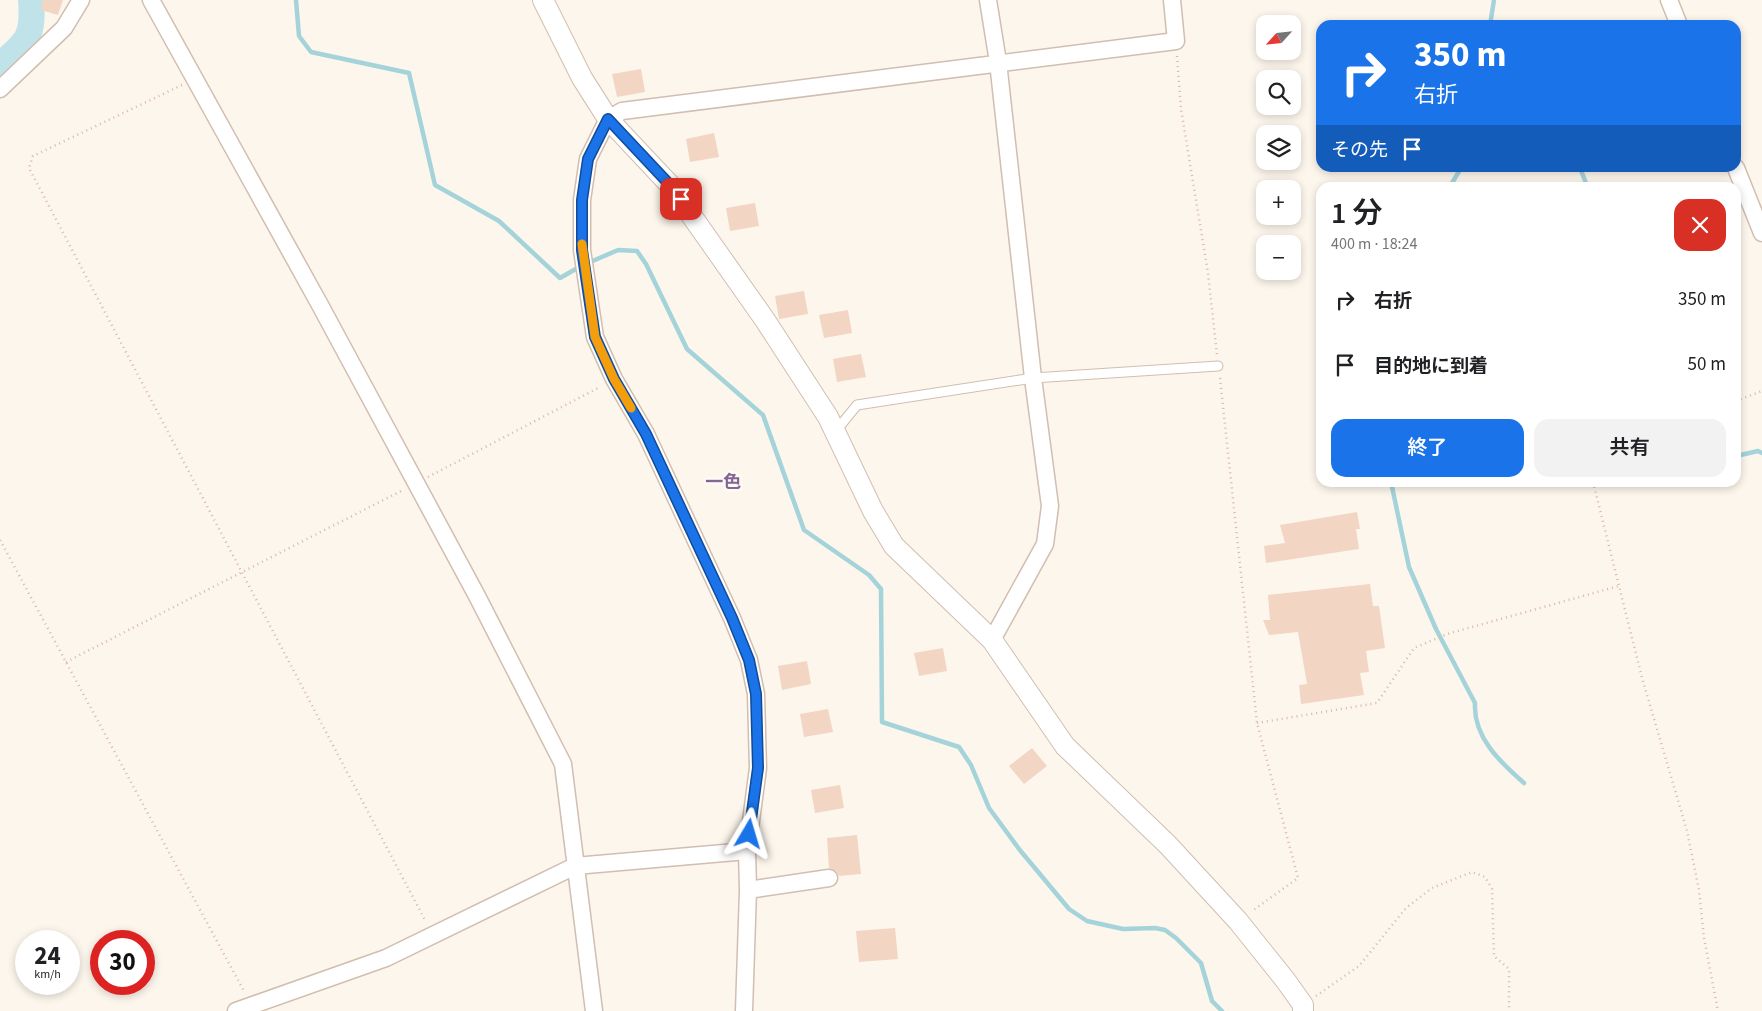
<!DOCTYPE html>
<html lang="ja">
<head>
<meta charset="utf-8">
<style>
	:root { --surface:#fff; --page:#f2f2f2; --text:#202124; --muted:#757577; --accent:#1a73e8 }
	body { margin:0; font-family:"Source Sans 3","Noto Sans JP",sans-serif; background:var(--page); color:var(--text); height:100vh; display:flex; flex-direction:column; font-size:19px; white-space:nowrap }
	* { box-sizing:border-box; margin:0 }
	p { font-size:16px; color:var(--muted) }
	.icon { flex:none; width:28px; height:28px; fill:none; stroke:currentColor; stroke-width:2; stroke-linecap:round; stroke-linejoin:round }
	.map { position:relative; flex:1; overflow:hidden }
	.drawer { position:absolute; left:1316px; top:182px; width:425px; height:305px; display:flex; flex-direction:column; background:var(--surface); border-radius:15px; box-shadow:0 2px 8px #0003 }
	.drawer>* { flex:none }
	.banner { position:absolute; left:1316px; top:20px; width:425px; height:152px; border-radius:15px; box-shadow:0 2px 8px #0003; background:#1a73e8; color:#fff; overflow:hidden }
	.needle { width:32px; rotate:243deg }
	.controls { position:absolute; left:1256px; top:15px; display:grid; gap:10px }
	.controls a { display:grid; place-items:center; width:45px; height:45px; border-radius:10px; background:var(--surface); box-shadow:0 2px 8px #0003; font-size:25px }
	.speed { position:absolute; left:15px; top:930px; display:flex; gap:10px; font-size:25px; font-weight:700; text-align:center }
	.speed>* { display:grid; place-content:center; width:65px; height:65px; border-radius:50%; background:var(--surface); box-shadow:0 2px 8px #0003; line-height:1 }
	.speed small { font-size:12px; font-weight:400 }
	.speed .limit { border:8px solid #d22; background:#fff; color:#111 }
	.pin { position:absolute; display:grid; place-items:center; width:42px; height:42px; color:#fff; margin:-21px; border-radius:10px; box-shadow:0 2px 8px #0006 }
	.me { position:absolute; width:55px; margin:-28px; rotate:7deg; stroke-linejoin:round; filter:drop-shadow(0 0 4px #0008) }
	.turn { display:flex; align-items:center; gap:18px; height:105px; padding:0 15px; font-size:22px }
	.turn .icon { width:65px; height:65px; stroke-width:2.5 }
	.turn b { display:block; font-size:35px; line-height:42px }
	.then { display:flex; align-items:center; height:48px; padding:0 15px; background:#0003; gap:10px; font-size:19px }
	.round { display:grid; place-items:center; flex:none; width:52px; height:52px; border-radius:15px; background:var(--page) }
	.overview { display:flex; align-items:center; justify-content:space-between; height:85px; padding:0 15px }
	h1 { font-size:30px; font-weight:600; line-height:38px }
	.primary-button { display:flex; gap:10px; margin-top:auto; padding:10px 15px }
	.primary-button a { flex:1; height:58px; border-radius:15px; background:var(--accent); color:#fff; font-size:20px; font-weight:600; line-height:58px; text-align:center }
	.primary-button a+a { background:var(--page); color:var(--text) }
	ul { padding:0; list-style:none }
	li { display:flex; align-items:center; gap:15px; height:65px; padding:0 15px }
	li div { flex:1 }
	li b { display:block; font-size:19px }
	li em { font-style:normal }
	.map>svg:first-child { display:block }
</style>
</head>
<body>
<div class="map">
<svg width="1762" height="1011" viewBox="0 0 1762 1011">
	<rect width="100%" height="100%" fill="#fdf6ec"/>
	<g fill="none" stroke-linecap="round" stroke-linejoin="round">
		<path stroke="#a5d3da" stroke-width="4.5" d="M296,0l3,36 12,16 98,21 26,112 64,36 61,57 21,-12
			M1490,25l4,-25
			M1580,168l8,20
			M1449,188l12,-20
			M588,263l30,-13 19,1 9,13 41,85 76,66 41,115 65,45 12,14 1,133 77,25 12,18 18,43 30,41 50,60 18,12 36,8 32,-1 10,2 11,8 25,25 11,38 10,10
			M1736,456l22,-5 4,2
			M1391,482l18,85 27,62 39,74c-2,34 25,59 49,80"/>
		<path stroke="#bfe3e8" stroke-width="26" d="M0,65c27,-23 34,-28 31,-65"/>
	</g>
	<path fill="#f3d5c3" d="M43,0h20l-5,15 -17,-5z
		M641,69l4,23 -28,5 -5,-23z
		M714,133l5,24 -29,5 -4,-23z
		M755,203l4,23 -29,5 -4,-23z
		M804,291l4,23 -29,5 -4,-23z
		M848,310l4,23 -28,5 -5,-23z
		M861,354l5,23 -29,5 -4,-23z
		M1357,512l3,17h-4l3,20 -93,14 -2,-17 21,-3 -5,-18z
		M1370,584l3,22h6l6,42 -19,3 3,21 -9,1 4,22 -63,9 -2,-19 8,-1 -9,-52 -29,3 -6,-15h7l-2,-25z
		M943,648l4,23 -28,5 -5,-23z
		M807,661l4,23 -29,6 -4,-24z
		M828,709l5,23 -29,5 -4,-23z
		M1032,748l15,18 -23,18 -15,-18z
		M840,785l4,23 -29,5 -4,-23z
		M857,835l4,39 -22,2 -3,-5 -7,-3 -2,-30z
		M895,928l3,31 -39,3 -3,-31z"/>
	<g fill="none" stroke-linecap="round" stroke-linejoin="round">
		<g stroke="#d1beb0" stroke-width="11">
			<path id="service" d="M835,432l22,-27 176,-27 185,-12"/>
		</g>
		<g stroke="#d1beb0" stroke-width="19">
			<path id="minor" d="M151,0l169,305 157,291 86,168 31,247
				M988,0l10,62 35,316 17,128 -5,38 -53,96
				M1669,0l10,25
				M0,89l64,-61 17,-28
				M1736,168l26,65
				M748,890l81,-12
				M236,1011l150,-53 189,-92 172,-15
				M744,1011l4,-121 -1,-39 11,-83 -2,-74 -7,-34 -17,-42 -86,-184 -32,-55 -19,-42 -13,-87v-50l6,-41 20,-40 14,-8 554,-70 -4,-41"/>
		</g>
		<g stroke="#d1beb0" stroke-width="22">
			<path id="tertiary" d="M543,0l39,78 26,41 62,66 95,135 63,97 45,94 21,35 98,94 73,106 103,99 70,76 48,60 17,24v6"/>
		</g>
		<path stroke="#d9b8a5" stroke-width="2.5" stroke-dasharray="1 4" stroke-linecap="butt" d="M1177,56l4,53 27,164 9,82
			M182,85l-149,71 -4,12 397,754
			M1220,378l37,345 41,155 -46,33
			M1736,401l26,-10
			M428,477l172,-90
			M1593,482l49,196 45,153 12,59 5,48 14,73
			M0,540l245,453
			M66,662l337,-172
			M1257,723l120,-20 37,-55 33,-14 172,-48
			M1316,996l43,-30 47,-58 26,-20 40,-16 13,5 7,12 2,67 15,13v42"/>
		<use href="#service" stroke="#fff" stroke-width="9"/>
		<use href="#minor" stroke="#fff" stroke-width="16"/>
		<use href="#tertiary" stroke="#fff" stroke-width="20"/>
	</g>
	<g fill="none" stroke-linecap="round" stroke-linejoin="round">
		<g stroke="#114b97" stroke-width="12">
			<path id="route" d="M681,199l-11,-14 -62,-66 -20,40 -6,41v50l13,87 19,42 32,55 86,184 17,42 7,34 2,74 -9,66"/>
		</g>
		<use href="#route" stroke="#1a73e8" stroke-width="9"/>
		<path stroke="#f59e0b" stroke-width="9" d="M582,244l13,93 19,42 17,29"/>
	</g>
	<g text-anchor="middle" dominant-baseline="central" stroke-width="5" stroke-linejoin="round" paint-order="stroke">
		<g font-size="18" font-weight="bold" fill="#846695" stroke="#fffaf3">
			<text x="723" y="482">一色</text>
		</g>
	</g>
</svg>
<div class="controls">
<a><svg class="needle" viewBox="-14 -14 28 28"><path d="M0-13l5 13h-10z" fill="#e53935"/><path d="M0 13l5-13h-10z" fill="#757577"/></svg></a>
<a><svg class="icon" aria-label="search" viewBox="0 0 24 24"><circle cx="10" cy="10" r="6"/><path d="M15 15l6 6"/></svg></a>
<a><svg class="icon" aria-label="layers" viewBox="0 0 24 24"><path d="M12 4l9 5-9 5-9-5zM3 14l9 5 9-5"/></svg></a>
<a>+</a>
<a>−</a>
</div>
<div class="speed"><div>24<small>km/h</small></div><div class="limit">30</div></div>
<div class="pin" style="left:681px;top:199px;background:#d93025"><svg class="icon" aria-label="arrive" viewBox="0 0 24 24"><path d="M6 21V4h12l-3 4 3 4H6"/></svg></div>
<svg class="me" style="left:749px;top:834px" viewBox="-20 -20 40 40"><path d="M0-17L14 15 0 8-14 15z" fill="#1a73e8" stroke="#fff" stroke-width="4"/></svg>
<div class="banner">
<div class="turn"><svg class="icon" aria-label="right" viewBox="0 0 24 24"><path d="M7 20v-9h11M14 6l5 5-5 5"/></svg><div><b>350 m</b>右折</div></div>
<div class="then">その先<svg class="icon" aria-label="arrive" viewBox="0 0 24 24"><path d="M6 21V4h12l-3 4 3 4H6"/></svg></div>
</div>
<section class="drawer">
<div class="overview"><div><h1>1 分</h1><p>400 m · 18:24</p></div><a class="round" style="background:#d93025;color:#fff"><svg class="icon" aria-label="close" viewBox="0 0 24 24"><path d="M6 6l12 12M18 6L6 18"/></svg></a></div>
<ul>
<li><svg class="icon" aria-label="right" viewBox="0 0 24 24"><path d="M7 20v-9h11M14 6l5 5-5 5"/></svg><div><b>右折</b></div><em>350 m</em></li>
<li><svg class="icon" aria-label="arrive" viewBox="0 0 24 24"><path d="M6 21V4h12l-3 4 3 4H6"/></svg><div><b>目的地に到着</b></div><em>50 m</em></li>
</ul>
<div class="primary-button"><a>終了</a><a>共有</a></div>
</section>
</div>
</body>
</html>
